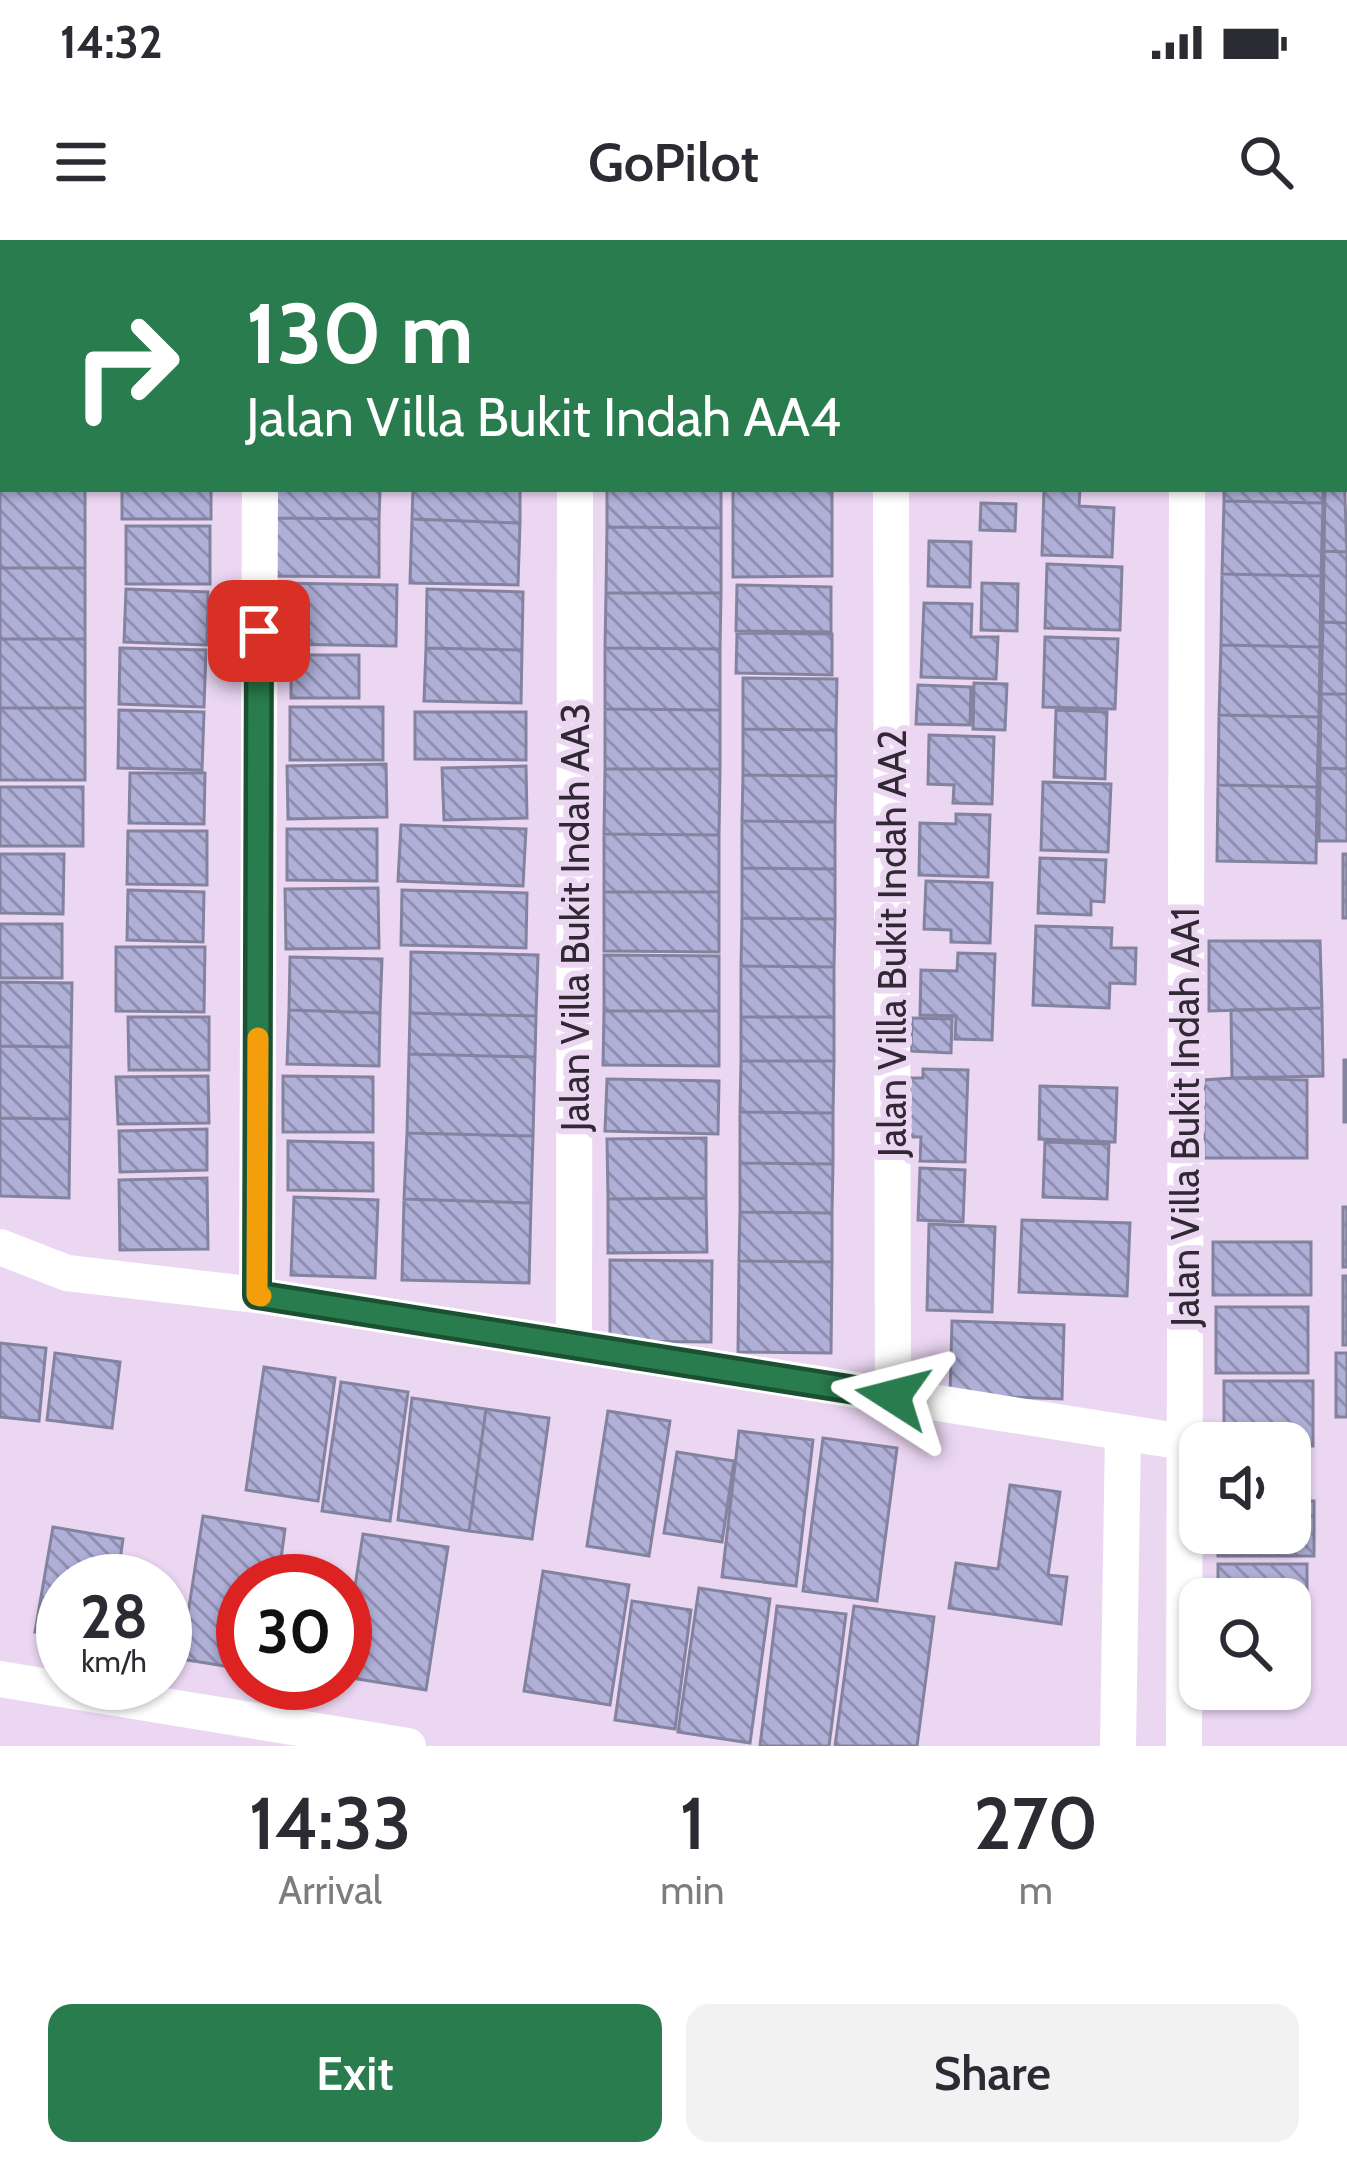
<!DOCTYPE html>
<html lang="en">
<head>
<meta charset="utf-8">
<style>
	:root { --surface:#fff; --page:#f2f2f3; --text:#2b2b33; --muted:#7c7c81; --accent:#297c4d }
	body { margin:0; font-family:Cabin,sans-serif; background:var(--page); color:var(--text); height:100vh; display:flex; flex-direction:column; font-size:45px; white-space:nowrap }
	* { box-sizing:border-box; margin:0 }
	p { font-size:39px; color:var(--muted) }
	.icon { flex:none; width:66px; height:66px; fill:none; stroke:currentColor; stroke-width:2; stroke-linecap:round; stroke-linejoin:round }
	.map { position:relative; height:1506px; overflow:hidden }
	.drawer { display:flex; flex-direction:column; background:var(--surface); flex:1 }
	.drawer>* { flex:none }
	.top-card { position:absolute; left:0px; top:0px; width:1347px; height:252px; box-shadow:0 3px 9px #0004; background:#297c4d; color:#fff; overflow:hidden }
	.controls { position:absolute; left:1179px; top:1182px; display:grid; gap:24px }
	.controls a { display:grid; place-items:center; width:132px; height:132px; border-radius:24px; background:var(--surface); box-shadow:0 3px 9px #0004; font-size:60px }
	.speed { position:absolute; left:36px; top:1314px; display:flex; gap:24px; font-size:60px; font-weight:700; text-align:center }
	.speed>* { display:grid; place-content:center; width:156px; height:156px; border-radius:50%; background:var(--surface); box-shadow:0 3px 9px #0004; line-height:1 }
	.speed small { font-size:30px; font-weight:400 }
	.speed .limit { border:18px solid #d22; background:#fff; color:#111 }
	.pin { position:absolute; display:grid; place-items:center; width:102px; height:102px; color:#fff; margin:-51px; border-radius:24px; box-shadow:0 6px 18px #0006 }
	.me { position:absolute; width:132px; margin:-66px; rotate:279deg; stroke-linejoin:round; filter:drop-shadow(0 0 9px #0008) }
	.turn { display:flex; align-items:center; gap:42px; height:252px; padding:0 48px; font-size:54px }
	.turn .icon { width:156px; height:156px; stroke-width:2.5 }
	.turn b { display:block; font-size:84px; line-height:102px }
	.eta { display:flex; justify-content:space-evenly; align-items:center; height:204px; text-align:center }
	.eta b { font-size:72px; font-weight:600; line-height:84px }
	.button { display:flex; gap:24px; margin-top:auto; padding:24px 48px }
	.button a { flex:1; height:138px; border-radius:24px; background:var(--accent); color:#fff; font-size:48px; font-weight:600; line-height:138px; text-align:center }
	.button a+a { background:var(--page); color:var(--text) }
	.status { display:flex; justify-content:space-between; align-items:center; height:84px; padding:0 60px; background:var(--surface); direction:ltr }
	.status svg { height:33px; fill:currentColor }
	header { display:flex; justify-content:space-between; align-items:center; height:156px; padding:0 48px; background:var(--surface); font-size:54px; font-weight:600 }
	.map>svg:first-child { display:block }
</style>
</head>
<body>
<div class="status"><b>14:32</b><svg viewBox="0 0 49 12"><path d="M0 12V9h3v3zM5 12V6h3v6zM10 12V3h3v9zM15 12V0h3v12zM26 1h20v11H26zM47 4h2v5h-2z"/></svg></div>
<header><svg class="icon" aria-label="menu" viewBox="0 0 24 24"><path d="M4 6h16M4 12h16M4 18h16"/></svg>GoPilot<svg class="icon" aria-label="search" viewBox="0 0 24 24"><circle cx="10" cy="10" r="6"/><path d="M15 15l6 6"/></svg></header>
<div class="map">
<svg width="1347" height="1506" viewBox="0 0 1347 1506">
	<defs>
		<pattern id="building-back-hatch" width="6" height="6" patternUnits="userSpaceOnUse" patternTransform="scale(3)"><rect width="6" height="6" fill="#afafd7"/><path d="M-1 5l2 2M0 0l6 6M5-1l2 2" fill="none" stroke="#8f8eaf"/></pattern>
	</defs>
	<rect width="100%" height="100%" fill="#ecd7f3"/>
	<path fill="url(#building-back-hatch)" stroke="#8383a0" stroke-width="3" d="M0,0h79v3h-76l-3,19z
		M115,0h91l-91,3z
		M270,0h113l-113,3z
		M426,0h98l-98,3z
		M608,0h115v3h-115z
		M734,0h101l-101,3z
		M929,0h72l-72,3z
		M1057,0h64l-65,3z
		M1229,0h99l-99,3z
		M1344,13l3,1v72h-3z
		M0,29h3v64h-3z
		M1344,86h3v72h-3z
		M0,105h3v73h-3z
		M1344,158h3v75h-3z
		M0,178h3v69h-3z
		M1344,233l3,79 -23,-1 1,-62h19z
		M0,247l85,2v79h-85z
		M122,249h89v30h-89z
		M266,249h114l-1,30 -113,-1z
		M413,249h107v34l-108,-4z
		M607,249h114v39l-114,-1z
		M733,249h99v87l-99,1z
		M1044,249h36l-1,17 35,2 -2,49 -70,-2z
		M1224,249h99v14l-99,-2z
		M1224,261l99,2 -2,73 -99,-2z
		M981,263l35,1 -1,27 -35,-1z
		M266,278l113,1v58l-113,-1z
		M412,279l108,4 -2,62 -108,-2z
		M126,286h84v58h-84z
		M607,287l114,1v65h-115z
		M929,301l42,1 -1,45 -42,-1z
		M1324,311l23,1v71l-24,-1z
		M1047,324l75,3 -2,63 -75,-2z
		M0,328h85v71h-85z
		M1222,334l99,2 -1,71 -99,-2z
		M277,343l120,2 -1,61 -120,-2z
		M982,343l36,1 -1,47 -36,-1z
		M737,345l94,2v45l-95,-1z
		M126,349l82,3 -1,53 -83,-3z
		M427,349l96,3 -1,58 -96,-2z
		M606,353h115l-1,56 -115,-1z
		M924,363l48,1 -1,33h27l-2,42 -75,-2z
		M1323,382l24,1v71h-26z
		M737,393l95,1v41l-96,-2z
		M1045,397l73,2 -3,70 -72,-2z
		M0,399h85v69h-85z
		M1221,405l99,2 -1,70 -100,-2z
		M120,408l86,2 -2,57 -85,-3z
		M426,408l96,2 -1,53 -97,-2z
		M605,408l115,1v61l-115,-1z
		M291,415h68v43h-68z
		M743,438l94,1 -1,51 -93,-1z
		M974,443l33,1 -2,46 -32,-1z
		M918,445l53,2 -1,38 -54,-1z
		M1321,454h26v75l-27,-1z
		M290,467h93v53h-93z
		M0,468h85v72h-85z
		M605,469l115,1v59h-115z
		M119,470l85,2 -2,58 -84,-2z
		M1056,470l51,2 -2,67 -51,-2z
		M415,472h111v48l-111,-1z
		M1219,475l100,2 -2,70 -99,-2z
		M743,489l93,1v46l-93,-1z
		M929,495l65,2 -2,67 -39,-1 1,-18 -26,-1z
		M386,524l1,53 -99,2 -1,-53z
		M526,526l1,52 -83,2 -2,-52z
		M1320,528l27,1v72h-28z
		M605,529h115l-1,66 -115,-1z
		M130,533h75l-1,51 -75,-1z
		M743,535l93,1 -1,46 -93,-1z
		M1043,542l68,2 -3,68 -67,-2z
		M1218,545l99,2 -1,76 -99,-2z
		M0,547h83v59h-83z
		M956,574l34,1 -2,62 -69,-2 1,-52 36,1z
		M742,581l93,1v47l-93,-1z
		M401,585l125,4 -3,57 -125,-5z
		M287,589h90v52l-90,-1z
		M128,591h79v54l-80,-1z
		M604,594l115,1v57h-115z
		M0,614h64l-1,60 -63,-1z
		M1343,614h4v64h-4z
		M1040,618l66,2 -2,42 -13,-1v14l-53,-2z
		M742,628l93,1v50l-93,-1z
		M926,641l66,2 -2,60 -39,-1v-12l-27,-1z
		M378,648l1,60 -93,1 -1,-60z
		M128,650l76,2 -1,50 -76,-2z
		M402,650l125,3 -1,55 -125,-3z
		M604,652h115v60l-115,-1z
		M742,678l93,1 -1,48 -93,-1z
		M0,684h62v54h-62z
		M1036,686l76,2 -1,20h25l-1,36 -25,-1 -1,25 -76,-3z
		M1209,701h111l2,67 -113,3z
		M116,707h89l-1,65 -88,-1z
		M411,712l127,3 -2,61 -126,-3z
		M958,713l37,1 -3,86 -37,-1 1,-23 -36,-1 1,-45 36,1z
		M604,715l115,1v55h-115z
		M290,717l92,2 -2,54 -91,-3z
		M741,726l93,1v50h-93z
		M0,742l72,1 -1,64 -71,-1z
		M1322,768l1,68 -91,2 -1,-68z
		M289,770l91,3 -1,53 -92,-2z
		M604,771h115v55l-116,-1z
		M410,773l126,3 -1,41 -126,-3z
		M128,777h81v53h-80z
		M741,777h93v44h-93z
		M912,778l40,1 -1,34 -40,-2z
		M0,806l71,1 -1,72 -70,-1z
		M409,814l126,3 -2,79 -126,-3z
		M1344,820h3v62h-3z
		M741,821h93l-1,52 -93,-1z
		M923,829l45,1 -3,92 -45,-1 1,-24h-13l2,-59h13z
		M208,836l1,47 -91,1 -2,-47z
		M283,836l90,1v55h-90z
		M1232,838l75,2v78h-103v-78z
		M607,839l112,2 -1,53 -113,-3z
		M1040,846l77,2 -2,54 -76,-3z
		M740,872l93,1v51l-93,-1z
		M0,878l70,1 -1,79 -69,-2z
		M207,889v41l-87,2 -1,-41z
		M407,893l126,3 -2,67 -127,-4z
		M706,898v60l-98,1 -1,-60z
		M288,901l85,2v48l-85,-1z
		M1045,902l64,2 -2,55 -64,-2z
		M740,923l93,1 -1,49 -92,-1z
		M920,928l45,2 -2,52 -45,-2z
		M207,938l1,71 -88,1 -1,-70z
		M294,957l84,3 -3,78 -84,-3z
		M706,958l1,54 -99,1v-54z
		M404,959l127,4 -2,80 -127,-3z
		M1343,967h4v60h-4z
		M740,972l92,1v49l-93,-1z
		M1022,980l108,3 -3,73 -108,-4z
		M929,984l66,3 -3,85 -65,-2z
		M1213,1002h98v53h-98z
		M610,1020l102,1 -1,81 -101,-1z
		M739,1021l93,1 -1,91 -93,-1z
		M1343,1036h4v69h-4z
		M1216,1067h92v66h-92z
		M952,1081l112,4 -2,74 -112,-4z
		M0,1103l46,5 -7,73 -39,-4z
		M55,1113l65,9 -8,66 -65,-8z
		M1336,1113h11v64h-11z
		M264,1127l71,11 -17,123 -72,-11z
		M1224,1141h89v65l-89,-3z
		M341,1142l67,10 -18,129 -68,-10z
		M412,1158l74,11 -17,122 -71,-11z
		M486,1169l63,9 -17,121 -63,-8z
		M608,1171l62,10 -21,135 -62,-10z
		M739,1191l74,9 -17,146 -74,-9z
		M823,1198l74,10 -20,153 -74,-10z
		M677,1212l57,9 -12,81 -58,-9z
		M1290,1215h17v32h-17z
		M1010,1245l50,7 -12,83 19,2 -6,47 -112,-16 7,-45 42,6z
		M1290,1261h24v55h-96v-23h72z
		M203,1276l82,13 -7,52h-35v88l-62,-10z
		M53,1287l70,12 -6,42h-54v55l-28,-4z
		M363,1294l85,13 -22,143 -81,-13v-25z
		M1218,1324h89v59h-17v-24h-72z
		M543,1331l86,14 -19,120 -86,-14z
		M699,1348l71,11 -20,144 -72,-11z
		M632,1361l59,9 -16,119 -60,-9z
		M777,1366l69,8 -17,132h-69z
		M854,1366l80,11 -17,129h-82z
		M1290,1396h16v62h-80v-9h64z"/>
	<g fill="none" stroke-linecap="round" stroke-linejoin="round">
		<path stroke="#fff" stroke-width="36" d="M891,0v3
			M261,3v-3
			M575,3v-3
			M1188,3v-3
			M891,249l2,907
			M0,1007l67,26 190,22 927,147
			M257,1055l3,-806
			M574,1105l1,-856
			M0,1439l408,67
			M1118,1506l5,-313
			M1184,1506l3,-1257"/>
	</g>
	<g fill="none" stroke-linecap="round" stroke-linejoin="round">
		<g stroke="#1b5132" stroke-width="30">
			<path id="route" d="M259,391l-2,664 636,101"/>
		</g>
		<use href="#route" stroke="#297c4d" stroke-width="21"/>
		<path stroke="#f59e0b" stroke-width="21" d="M258,798l-1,257 4,1"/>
	</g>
	<g text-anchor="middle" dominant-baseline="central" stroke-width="12" stroke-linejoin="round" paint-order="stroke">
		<g font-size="39" fill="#302833" stroke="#ecd7f3">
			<text transform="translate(575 677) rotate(-90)">Jalan Villa Bukit Indah AA3</text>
			<text transform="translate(892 703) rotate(-90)">Jalan Villa Bukit Indah AA2</text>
			<text transform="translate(1185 877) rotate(-90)">Jalan Villa Bukit Indah AA1</text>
		</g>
	</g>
</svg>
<div class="controls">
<a><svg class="icon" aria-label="sound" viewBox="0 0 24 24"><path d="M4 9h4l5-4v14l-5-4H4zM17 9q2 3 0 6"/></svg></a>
<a><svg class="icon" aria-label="search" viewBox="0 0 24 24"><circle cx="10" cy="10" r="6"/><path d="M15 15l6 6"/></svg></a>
</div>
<div class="speed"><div>28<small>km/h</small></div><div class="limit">30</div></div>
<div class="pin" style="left:259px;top:391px;background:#d93025"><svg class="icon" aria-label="arrive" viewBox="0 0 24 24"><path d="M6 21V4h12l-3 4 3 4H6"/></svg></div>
<svg class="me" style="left:893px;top:1156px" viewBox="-20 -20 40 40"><path d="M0-17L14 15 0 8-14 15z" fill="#297c4d" stroke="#fff" stroke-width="4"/></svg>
<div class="top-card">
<div class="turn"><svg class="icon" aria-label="right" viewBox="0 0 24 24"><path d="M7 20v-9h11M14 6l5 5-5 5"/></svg><div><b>130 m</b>Jalan Villa Bukit Indah AA4</div></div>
</div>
</div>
<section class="drawer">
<div class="eta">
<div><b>14:33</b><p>Arrival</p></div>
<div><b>1</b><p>min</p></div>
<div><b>270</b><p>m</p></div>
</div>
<div class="button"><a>Exit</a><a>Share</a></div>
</section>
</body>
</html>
